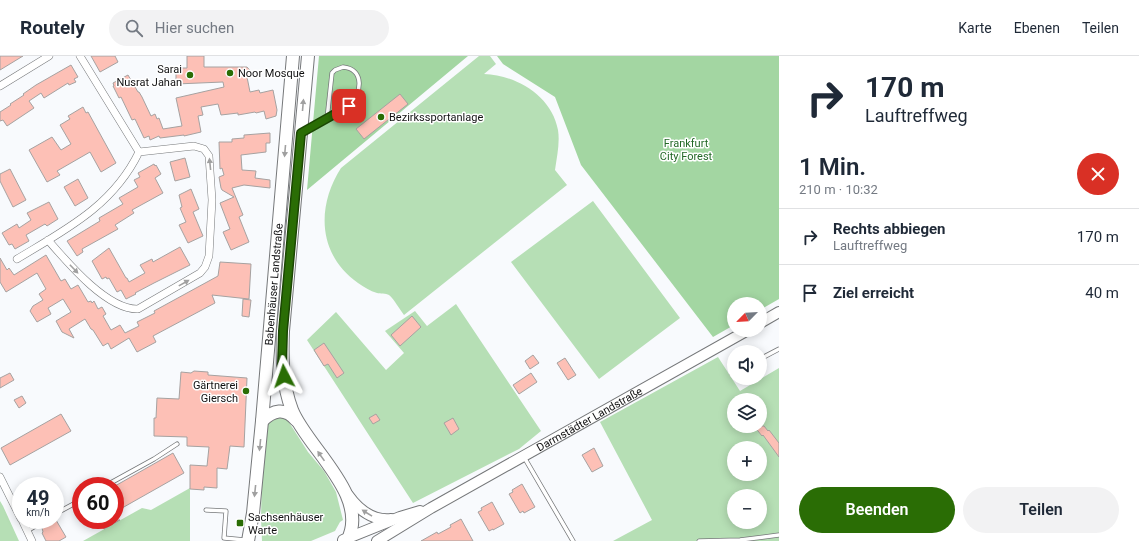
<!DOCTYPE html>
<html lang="de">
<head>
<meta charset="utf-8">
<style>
	:root { --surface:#fff; --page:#f2f2f3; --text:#1f2937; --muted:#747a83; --line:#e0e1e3; --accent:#2a6d05 }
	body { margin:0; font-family:Roboto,sans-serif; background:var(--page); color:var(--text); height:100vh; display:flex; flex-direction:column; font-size:15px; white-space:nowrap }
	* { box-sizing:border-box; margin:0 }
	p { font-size:13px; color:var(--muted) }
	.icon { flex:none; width:22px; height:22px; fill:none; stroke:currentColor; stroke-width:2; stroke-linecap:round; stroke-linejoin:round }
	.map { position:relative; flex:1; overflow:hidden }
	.drawer { display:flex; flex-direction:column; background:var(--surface); width:360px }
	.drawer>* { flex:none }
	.banner { background:#fff; color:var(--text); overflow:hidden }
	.needle { width:26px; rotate:246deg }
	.tools { position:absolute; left:727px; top:241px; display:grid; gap:8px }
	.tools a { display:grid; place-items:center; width:40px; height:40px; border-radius:50%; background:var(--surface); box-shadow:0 2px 10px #0003; font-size:20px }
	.speed { position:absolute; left:12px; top:421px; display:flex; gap:8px; font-size:20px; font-weight:700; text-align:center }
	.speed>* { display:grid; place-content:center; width:52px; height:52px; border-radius:50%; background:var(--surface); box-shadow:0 2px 10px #0003; line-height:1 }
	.speed small { font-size:10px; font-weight:400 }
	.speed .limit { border:6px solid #d22; background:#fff; color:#111 }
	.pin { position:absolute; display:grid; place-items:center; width:34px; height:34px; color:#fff; margin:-17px; border-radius:8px; box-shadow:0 2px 6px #0006 }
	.me { position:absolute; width:44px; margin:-22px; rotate:356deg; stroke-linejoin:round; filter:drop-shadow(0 0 3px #0008) }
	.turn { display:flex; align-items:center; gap:14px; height:84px; padding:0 20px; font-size:18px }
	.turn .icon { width:52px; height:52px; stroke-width:2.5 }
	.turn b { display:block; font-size:28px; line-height:34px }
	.round { display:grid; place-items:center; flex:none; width:42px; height:42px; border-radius:21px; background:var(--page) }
	.overview { display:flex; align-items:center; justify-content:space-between; height:68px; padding:0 20px }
	h1 { font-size:24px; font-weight:600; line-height:30px }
	.action { display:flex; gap:8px; margin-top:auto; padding:8px 20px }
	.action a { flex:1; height:46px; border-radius:24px; background:var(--accent); color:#fff; font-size:16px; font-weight:600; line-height:46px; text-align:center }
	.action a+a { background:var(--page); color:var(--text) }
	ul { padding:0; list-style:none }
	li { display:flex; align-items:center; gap:12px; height:56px; padding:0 20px; border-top:1px solid var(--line) }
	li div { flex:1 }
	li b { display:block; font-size:15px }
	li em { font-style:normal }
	header { display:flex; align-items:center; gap:24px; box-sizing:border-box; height:56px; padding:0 20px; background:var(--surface); border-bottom:1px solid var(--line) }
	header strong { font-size:19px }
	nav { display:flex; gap:22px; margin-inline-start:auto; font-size:14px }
	.search { width:280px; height:36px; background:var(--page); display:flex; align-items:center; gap:10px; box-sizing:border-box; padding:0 14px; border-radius:22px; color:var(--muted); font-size:15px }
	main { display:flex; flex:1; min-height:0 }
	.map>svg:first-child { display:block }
</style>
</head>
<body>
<header>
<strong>Routely</strong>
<div class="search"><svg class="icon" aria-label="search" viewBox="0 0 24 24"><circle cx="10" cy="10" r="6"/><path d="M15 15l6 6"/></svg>Hier suchen</div>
<nav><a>Karte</a><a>Ebenen</a><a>Teilen</a></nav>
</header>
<main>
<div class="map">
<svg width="779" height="485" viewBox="0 0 779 485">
	<rect width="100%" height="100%" fill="#f8fafd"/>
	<path fill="#b6dfb5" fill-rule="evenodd" d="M479,0h11l6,8 -12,10c32,1 68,22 74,56 2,13 -1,26 -3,40l12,15 -163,130c-4,-5 -10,-16 -15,-20 -3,-2 -9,-1 -12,-2 -7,-2 -13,-6 -19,-10 -40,-28 -42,-76 -17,-115z
		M593,145l87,117 -81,61 -88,-117z
		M456,248l85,127 -22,18 -106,54 -106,-163 29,-28 50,58 18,-17 -19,-22 30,-20 12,15z
		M718,301l22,34 39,-23v173h-166l39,-21 -52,-98zM734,344h26v26h-26zM734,392h26v26h-26zM734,440h26v26h-26z
		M285,360l23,36 16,19 12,21 7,28 -3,2 -5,9 -24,10h-49l-1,-23 1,-48 3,-44 7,-9z
		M190,432v53h-107l59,-33 9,2z
		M0,445l3,5 16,35h-19z"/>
	<path fill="#a3d6a2" d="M319,0h149l-161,134z
		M497,0h282v243l-19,11v-6h-26v21l-21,12 -132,-172 -26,-68 -52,-33z"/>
	<path fill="#fdc0b6" stroke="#a6a2a1" d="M0,0h23l-23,14z
		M91,0h24l3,6 -18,10z
		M187,0h17v11h43l8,9 -8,1 3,15 9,-2 1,3 13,-3 4,20 -1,6 -10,3 -2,-8 -8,2 -1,-1 -17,3v-2l-17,2 -3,-11 -17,3 2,8 -5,1 3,16 -17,4v-1l-24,3 -1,-2 -9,4 -1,-4 -5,2 -9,-19 -3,1 -11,-23 -2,1 -6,-12h1l-1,-3 15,-8 10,17h1l3,5 9,19 4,-2 2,5 2,-1 4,11 19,-3 -6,-28 48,-11 -1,-5 -47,2v-16h11z
		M71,9l7,12 -4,2 2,3 -7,3 -1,-2 -24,15 -3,-5 -12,8 5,7 -27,18 -4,-6 -3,1v-9l11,-7 -1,-1 14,-9 -1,-1 13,-9z
		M400,38l8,10 -44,35 -8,-10z
		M83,51l3,6 2,-1 28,51 -15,9 -11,-20 -33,19 3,4 -13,7 -18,-32 23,-13 9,13 10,-6 -11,-19 10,-6 -2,-3z
		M270,77v10h-4v9l-25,3 1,15 14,1 -1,7 15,2v8l-26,-3 -12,3 11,27 -4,2 10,25 -18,8 -8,-18 7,-3 -10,-26 14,-6 -12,-7 -1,-2 -2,-11 5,-2 -2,-7 -2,1 -1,-27h13v-3l12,-1v-3z
		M185,102l5,19 -15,4 -5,-19z
		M154,108l1,2 1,-1 5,9 -6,4 8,15 -31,17 2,3 -19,12 3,4 -36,20 1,3 -6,4 -10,-15 33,-20 -1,-3 24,-14 -4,-6 19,-11 -4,-7 6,-3 -2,-4z
		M10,113l16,31 -13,7 -13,-26v-7z
		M78,123l10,19 -13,8 -11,-19z
		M191,133l8,20 -6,3 10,24 -15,7 -9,-18 7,-3 -6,-14 2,-1 -3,-12z
		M49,146l9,17 -11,7 -2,-2 -19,11 3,6 -14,8 -3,-5 -3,1 -7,-12 15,-9 2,4 12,-8 -4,-7z
		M180,191l10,18 -36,18 -19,10 1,1 -10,5 -5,-9 -4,2 -8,-14 -2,1 -1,-2 -4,2 -10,-18 17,-13 17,30h1l2,4 16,-9 -5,-8 12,-6 1,3z
		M46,199l15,26 4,-2 6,10 7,-4 10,17 3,-1 1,2 2,-2 4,8 4,-2 4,7 -3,2 8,14 9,-5 5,8 14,-7 -2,-4 18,-9 -1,-2 64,-35 2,-14 31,2 -2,35 -37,-4 3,8 -62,33 3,6 -19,10 -8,-14 -18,11 -3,-6 -5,3 -10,-16 -2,-1 -6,-10 -16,10 5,9 -12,-6 -6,-11 15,-9 -8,-13 -15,9 3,6 -14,8 -7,-11 3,-5 10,-6 -4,-6 7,-5 -9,-16 -31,19 -6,-10v-24l7,12 2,-2 5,7z
		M243,243l8,1 -2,17 -7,-1z
		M412,260l9,11 -21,19 -9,-11z
		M324,287l20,30 -7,5 -9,-14 -4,2 -10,-16z
		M533,299l6,8 -9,6 -5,-8z
		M565,302l11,17 -8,5 -11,-17z
		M194,315l14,1v3l39,3 -3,69 -14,-1 -3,23 -10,-1v20l-13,-1v3l-14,-1v-24l17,1 2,-19 -22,-1v-9l-33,-1v-18h2l1,-20 22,1 2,-27 10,1z
		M10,317l4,7 -14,8v-10z
		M531,317l6,9 -18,12 -6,-9z
		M22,340l4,7 -7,5 -5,-8z
		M61,358l10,17 -61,34 -9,-17z
		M376,358l4,6 -7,4 -4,-6z
		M453,362l6,11 -8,6 -7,-12z
		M754,370h10l4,5 1,-1 10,13v14l-16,-22 -1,1z
		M594,392l9,18 -11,6 -10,-17z
		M173,397l11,20 -69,39v-26z
		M522,428l13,23 -11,6 -1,-2 -3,2 -11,-19 4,-2 -1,-2z
		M492,446l12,22 -11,6v-1l-4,2 -11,-19 4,-2 -1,-2z
		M461,463l12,22h-52l16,-9 1,2 13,-7 -1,-2z
		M56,464l10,17 -7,4h-13l-4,-8 1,-1 -1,-4z
		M105,464h15l-16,9 -3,-7z"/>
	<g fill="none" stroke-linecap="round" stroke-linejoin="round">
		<g stroke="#76787a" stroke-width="5">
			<path id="lane" d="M343,11c22,2 19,27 6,39 -6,5 -15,9 -22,13l5,-46 3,-3z
				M304,76l23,-13
				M760,303l19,-10
				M732,318l2,-1
				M524,401l49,84
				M105,430l49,-27 23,-15
				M206,454l20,1 -2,27 21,2
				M55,458l26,-14
				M27,475l18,-11
				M699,485l41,-1 39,-5"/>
		</g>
		<g stroke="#76787a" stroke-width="8">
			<path id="street" d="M0,30l49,-30
				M48,184c19,22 59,70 90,69l62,-36 5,-6 4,-11 3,-56 -3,-44 -5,-7 -10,-3 -55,6
				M17,203c48,-29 96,-53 122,-107l-59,-96
				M0,421l21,42
				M22,464l10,21"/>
		</g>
		<g stroke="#76787a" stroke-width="12">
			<g id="secondary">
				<path d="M760,267l19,-11"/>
				<path d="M348,439c10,14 24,26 43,24"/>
				<path d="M343,484l57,-23 20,-6"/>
				<path id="s1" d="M377,485l54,-33 317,-178"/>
			</g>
		</g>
		<g stroke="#76787a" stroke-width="14">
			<g id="primary">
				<path d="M308,0l-25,275c-1,27 -1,53 9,79 15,38 79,86 55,131"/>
				<path d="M262,365c11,-11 23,-14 34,-1"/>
				<path id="s2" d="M248,485l5,-28 9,-92 31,-365"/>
			</g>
		</g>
		<use href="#lane" stroke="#fff" stroke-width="3.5"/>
		<use href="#street" stroke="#fff" stroke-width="7"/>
		<use href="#secondary" stroke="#fff" stroke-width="10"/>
		<use href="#primary" stroke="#fff" stroke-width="12"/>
	</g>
	<defs><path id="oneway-solid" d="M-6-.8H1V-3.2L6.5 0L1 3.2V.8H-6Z"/></defs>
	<g fill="#a0a0a0">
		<use href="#oneway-solid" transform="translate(303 49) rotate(-85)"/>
		<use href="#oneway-solid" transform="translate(285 95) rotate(95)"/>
		<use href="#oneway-solid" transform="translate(210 108) rotate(-96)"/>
		<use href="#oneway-solid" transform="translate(74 213) rotate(46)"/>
		<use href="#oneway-solid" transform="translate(184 227) rotate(-29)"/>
		<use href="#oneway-solid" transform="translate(260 389) rotate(96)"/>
		<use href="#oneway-solid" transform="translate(321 400) rotate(-125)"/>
		<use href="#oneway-solid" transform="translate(255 435) rotate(96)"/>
		<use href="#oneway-solid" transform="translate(367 457) rotate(-148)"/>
	</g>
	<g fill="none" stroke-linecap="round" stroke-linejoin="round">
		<g stroke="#1b4703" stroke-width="10">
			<path id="route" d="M284,320l-2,-10 1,-35 18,-198 48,-27"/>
		</g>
		<use href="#route" stroke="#2a6d05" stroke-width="7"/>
	</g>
	<g fill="#2a6d05" stroke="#fff" stroke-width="1.5">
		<circle cx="230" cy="17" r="4"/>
		<circle cx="190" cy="19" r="4"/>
		<circle cx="381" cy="61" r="4"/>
		<circle cx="246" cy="335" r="4"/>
		<rect x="236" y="463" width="8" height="8" rx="2"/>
	</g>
	<g text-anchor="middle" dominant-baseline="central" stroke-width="3" stroke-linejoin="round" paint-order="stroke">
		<g font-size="11" fill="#111112" stroke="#fff" text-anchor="start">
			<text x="182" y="13" text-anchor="end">Sarai<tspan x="182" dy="13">Nusrat Jahan</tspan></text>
			<text x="238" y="17">Noor Mosque</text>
			<text x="389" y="61">Bezirkssportanlage</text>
			<text x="238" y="329" text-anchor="end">Gärtnerei<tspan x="238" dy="13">Giersch</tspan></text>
			<text x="248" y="461">Sachsenhäuser<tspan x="248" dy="13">Warte</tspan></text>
		</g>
		<g font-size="11" fill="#236827" stroke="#fff">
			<text x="686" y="87">Frankfurt<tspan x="686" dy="13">City Forest</tspan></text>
		</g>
		<g font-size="11" fill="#111112" stroke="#fff">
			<text stroke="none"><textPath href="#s2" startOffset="258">Babenhäuser Landstraße</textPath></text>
			<text stroke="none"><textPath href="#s1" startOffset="245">Darmstädter Landstraße</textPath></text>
		</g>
	</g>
</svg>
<div class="tools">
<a><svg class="needle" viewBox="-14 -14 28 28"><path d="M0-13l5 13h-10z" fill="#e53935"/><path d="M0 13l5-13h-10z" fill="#747a83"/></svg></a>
<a><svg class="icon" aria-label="sound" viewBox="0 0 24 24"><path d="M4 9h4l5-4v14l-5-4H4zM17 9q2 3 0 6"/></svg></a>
<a><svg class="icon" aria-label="layers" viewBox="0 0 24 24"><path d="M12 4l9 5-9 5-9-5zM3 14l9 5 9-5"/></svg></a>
<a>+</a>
<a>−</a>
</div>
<div class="speed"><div>49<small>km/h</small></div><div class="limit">60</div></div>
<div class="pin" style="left:349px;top:50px;background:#d93025"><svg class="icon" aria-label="arrive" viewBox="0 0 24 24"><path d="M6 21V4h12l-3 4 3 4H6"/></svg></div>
<svg class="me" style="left:284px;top:320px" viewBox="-20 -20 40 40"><path d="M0-17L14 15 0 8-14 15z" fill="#2a6d05" stroke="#fff" stroke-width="4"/></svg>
</div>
<section class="drawer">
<div class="banner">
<div class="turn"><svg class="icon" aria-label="right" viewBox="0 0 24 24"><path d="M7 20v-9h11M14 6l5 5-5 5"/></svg><div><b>170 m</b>Lauftreffweg</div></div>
</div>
<div class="overview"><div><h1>1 Min.</h1><p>210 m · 10:32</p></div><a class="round" style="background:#d93025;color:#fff"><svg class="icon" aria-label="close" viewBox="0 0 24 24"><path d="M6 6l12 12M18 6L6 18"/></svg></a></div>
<ul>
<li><svg class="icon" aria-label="right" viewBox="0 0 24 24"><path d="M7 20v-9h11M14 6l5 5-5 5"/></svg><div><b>Rechts abbiegen</b><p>Lauftreffweg</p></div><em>170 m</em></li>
<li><svg class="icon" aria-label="arrive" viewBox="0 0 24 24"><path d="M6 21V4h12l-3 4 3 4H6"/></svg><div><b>Ziel erreicht</b></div><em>40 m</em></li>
</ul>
<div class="action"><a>Beenden</a><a>Teilen</a></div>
</section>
</main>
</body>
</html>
